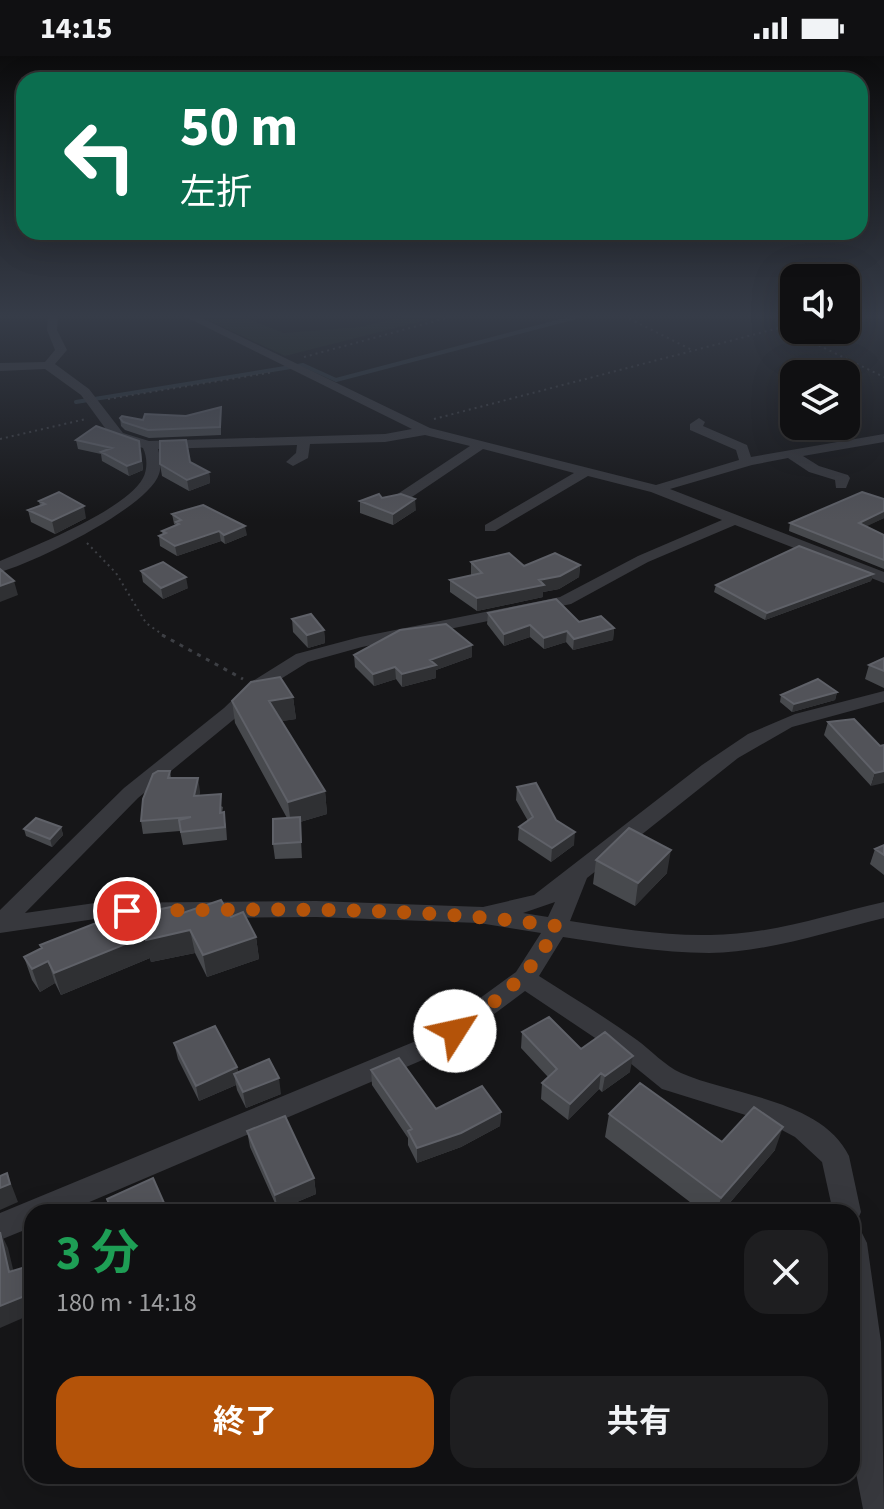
<!DOCTYPE html>
<html lang="ja">
<head>
<meta charset="utf-8">
<style>
	:root { --surface:#101012; --page:#1e1e20; --text:#f1f3f6; --muted:#9c9d9f; --line:#303032; --accent:#b45309 }
	body { margin:0; font-family:"Source Sans 3","Noto Sans JP",sans-serif; background:var(--page); color:var(--text); height:100vh; display:flex; flex-direction:column; font-size:30px; white-space:nowrap }
	* { box-sizing:border-box; margin:0 }
	p { font-size:26px; color:var(--muted) }
	.icon { flex:none; width:44px; height:44px; fill:none; stroke:currentColor; stroke-width:2; stroke-linecap:round; stroke-linejoin:round }
	.map { position:relative; flex:1; overflow:hidden }
	.details { position:absolute; left:24px; top:1148px; width:836px; height:280px; display:flex; flex-direction:column; background:var(--surface); border-radius:24px; box-shadow:0 8px 32px #0002,0 0 0 2px var(--line) }
	.details>* { flex:none }
	.top-card { position:absolute; left:16px; top:16px; width:852px; height:168px; border-radius:24px; box-shadow:0 8px 32px #0002,0 0 0 2px var(--line); background:#0b6e4f; color:#fff; overflow:hidden }
	.fabs { position:absolute; left:780px; top:208px; display:grid; gap:16px }
	.fabs a { display:grid; place-items:center; width:80px; height:80px; border-radius:16px; background:var(--surface); box-shadow:0 8px 32px #0002,0 0 0 2px var(--line); font-size:40px }
	.pin { position:absolute; display:grid; place-items:center; width:68px; height:68px; color:#fff; margin:-34px; border:4px solid #fff; border-radius:50%; box-shadow:0 2px 8px #0007 }
	.me { position:absolute; width:88px; margin:-44px; rotate:55deg; stroke-linejoin:round; filter:drop-shadow(0 0 6px #0008) }
	.turn { display:flex; align-items:center; gap:28px; height:168px; padding:0 32px; font-size:36px }
	.turn .icon { width:104px; height:104px; stroke-width:2.5 }
	.turn b { display:block; font-size:56px; line-height:68px }
	.round { display:grid; place-items:center; flex:none; width:84px; height:84px; border-radius:24px; background:var(--page) }
	.summary { display:flex; align-items:center; justify-content:space-between; height:136px; padding:0 32px }
	h1 { font-size:48px; font-weight:700; line-height:60px; color:#1e9e55 }
	.button { display:flex; gap:16px; margin-top:auto; padding:16px 32px }
	.button a { flex:1; height:92px; border-radius:24px; background:var(--accent); color:#fff; font-size:32px; font-weight:700; line-height:92px; text-align:center }
	.button a+a { background:var(--page); color:var(--text) }
	.status { display:flex; justify-content:space-between; align-items:center; height:56px; padding:0 40px; background:var(--surface); direction:ltr }
	.status svg { height:22px; fill:currentColor }
	.map>svg:first-child { display:block }
</style>
</head>
<body>
<div class="status"><b>14:15</b><svg viewBox="0 0 49 12"><path d="M0 12V9h3v3zM5 12V6h3v6zM10 12V3h3v9zM15 12V0h3v12zM26 1h20v11H26zM47 4h2v5h-2z"/></svg></div>
<div class="map">
<svg width="884" height="1453" viewBox="0 0 884 1453">
	<rect width="100%" height="100%" fill="#161618"/>
	<path fill="#1e261f" d="M199,260h42l43,17 77,-6 43,-11h39l-158,40z"/>
	<g fill="none" stroke-linecap="round" stroke-linejoin="round">
		<path stroke="#2c353c" stroke-width="4" d="M76,346l227,-37 33,15 244,-64"/>
		<path stroke="#3d3f44" stroke-width="2" stroke-dasharray="2 4" stroke-linecap="butt" d="M624,260l68,34
			M781,271l103,50
			M304,301l150,-41
			M108,343l166,-27
			M434,363l360,-95
			M0,383l86,-20
			M87,487l29,30 30,50 20,14"/>
		<path stroke="#3d3f44" stroke-width="3" stroke-dasharray="4 6" stroke-linecap="butt" d="M162,579l81,44"/>
		<path fill="#37383d" fill-rule="evenodd" d="M48,260h10l-1,14 10,20 -12,14 34,25 34,44 26,8 236,-7 27,-5 -228,-113h14l232,112 226,57 83,-25 -3,-10 -46,-20v-6l9,-6 6,4 -2,4 44,19 4,12 133,-23v8l-81,14 16,10 29,9 2,3 -4,10h-10l-1,-8 -26,-8 -21,-14 -36,7 -82,24 214,83v11l-149,-58 -87,37 -77,42 -209,43 -54,15 -45,28 -25,26 -100,82 -113,115 70,-10 221,-2 167,6 51,-12 168,-130 46,-31 47,-20 89,-23v11l-92,25 -54,31 -151,120 -17,43c45,7 93,15 140,14 58,0 117,-20 174,-33v16c-57,14 -116,34 -175,35 -48,0 -98,-9 -146,-16l-24,39c33,21 66,41 98,64 14,10 28,26 44,33 50,22 141,27 168,83l12,56 -4,9 -5,2v-11h-19l-11,-50 -27,-25 -30,-16 -103,-32 -43,-35 -94,-63 -79,59 -380,162h-34v15l-32,13v-27l428,-177 88,-64 25,-39 -62,-10 -163,-6 -221,2 -95,14v-23l124,-122 100,-80 27,-26 45,-28 64,-17 200,-40 78,-41 84,-36 -71,-28 -63,-16 -93,55h-10v-6l89,-52 -91,-24 -77,52 -24,5v-6l14,-5 74,-49 -45,-11 -40,7 -75,2 -2,14 -15,8 -7,-4 10,-9 1,-8 -139,4c2,7 4,17 1,25 -10,33 -125,89 -159,98v-11c34,-15 126,-51 143,-83 5,-9 4,-22 0,-30l-30,-9 -32,-44 -36,-26 -45,2v-8l45,-1 10,-12 -8,-20zM555,846l-7,15 -25,-4z
			M852,1173l10,4 5,10 14,99 3,167h-21l-11,-57z"/>
	</g>
	<path fill="#47494d" d="M221,351v28l-72,3 -24,-8 -4,-4 -1,-8 23,2 43,-4z
		M76,384l65,10 2,20 -14,6 -27,-15 -1,-7 -23,-5z
		M190,406l19,10 1,11 -21,8 -27,-15 -2,-12z
		M382,442l34,12 -23,15 -33,-12v-12z
		M39,445l47,17 -31,16 -24,-12 -3,-12 12,-4z
		M172,458l75,21 -22,9 -4,-3 -44,15 -17,-10 -1,-10 4,-1 -1,-4 14,-6 -2,-1z
		M884,462l-18,8 18,9v34l-95,-38 1,-8z
		M471,506l53,4 56,-1 -1,12 -20,12 -16,3v5l-66,14 -27,-19v-12l21,-5z
		M141,515l47,17 -25,11 -20,-17z
		M873,518l-2,7 -106,39 -51,-28 2,-7z
		M488,557l91,9 35,6 -1,12 -40,10 -7,-8 -22,7 -14,-12 -26,9 -17,-22z
		M292,563l32,11 1,13 -17,5 -15,-16z
		M354,599l118,2 -36,13v8l-34,9 -6,-8 -22,7 -19,-19z
		M884,602v30l-19,-9 4,-14z
		M837,636l-2,8 -43,12 -12,-10 1,-7z
		M293,641l3,22 -15,2 44,70 2,23 -27,8 2,36 -27,1 -2,-15 14,-26 -52,-95 -3,-22z
		M828,666l52,24 4,-1 -13,41 -47,-51z
		M170,715l1,7 29,13 -1,5 24,11 -1,6 4,12 1,15 -44,5 -3,-14 -37,3 -2,-13z
		M517,731l39,33 18,25 -23,17 -33,-22 1,-13 9,-6 -12,-21z
		M61,771l2,8 -11,12 -26,-11 -2,-7z
		M884,789v30l-14,-11 5,-15z
		M596,804l71,13 -32,33 -42,-22z
		M178,859l53,2 25,20 3,22 -52,18 -12,-24 -44,9 -1,-4 -89,37 -6,-12 -15,9 -8,-12 -8,-23 102,-41z
		M522,976l59,17 49,23 -28,20 -3,-3 -31,31 -27,-21 1,-16 6,-6 -27,-29z
		M174,987l63,24 1,5 43,22 -35,14 -9,-18 -1,-5 -37,16 -21,-42z
		M371,1014l65,39 65,3 -1,14 -39,21 -44,16 -9,-18v-7l-36,-53z
		M609,1058l113,28 53,8 -53,62h-19l-98,-75z
		M247,1075l67,47 2,16 -38,16 -28,-63z"/>
	<path fill="#2f3033" d="M139,385l4,29 -14,6 -2,-10z
		M209,416l1,11 -21,8 -2,-11z
		M415,443l1,11 -23,15v-11z
		M84,450l2,12 -31,16 -3,-13z
		M884,455v7l-27,13 2,-8z
		M245,470l2,9 -22,9 -1,-9z
		M219,475l2,10 -44,15 -2,-10z
		M580,509l-1,12 -20,12 -16,3v5l-66,14v-13l62,-18z
		M873,518l-2,7 -106,39 2,-7z
		M186,521l2,11 -25,11 -2,-11z
		M14,525l4,14 -18,7v-16z
		M530,569v12l-26,9v-12z
		M614,572l-1,12 -40,10 1,-11z
		M324,574l1,13 -17,5 -1,-13z
		M567,575l-1,11 -22,7v-11z
		M472,589v12l-36,13v8l-34,9v-13l28,-14z
		M395,611l1,12 -22,7 -1,-12z
		M837,636l-2,8 -43,12 2,-8z
		M293,641l3,22 -25,4 -2,-22z
		M884,715v12l-13,3 4,-13z
		M198,722l2,13 -4,18 -2,-13z
		M325,735l2,23 -27,8 2,36 -1,-16 -10,-17 -3,-23z
		M61,771l2,8 -11,12 -2,-8z
		M575,776l-1,13 -23,17 1,-14z
		M671,794l-4,23 -32,33 3,-23z
		M190,874l5,23 -44,9 -1,-4 -89,37 -7,-22 91,-37z
		M256,881l3,22 -52,18 -4,-22z
		M48,905l7,22 -15,9 -8,-23z
		M633,1000l-3,16 -28,20 3,-16z
		M237,1011l3,16 -6,-9 2,11 -37,16 -3,-15z
		M601,1017l-2,16 -31,31 2,-16z
		M279,1022l2,16 -35,14 -3,-16z
		M501,1056l-1,14 -39,21 -44,16v-15z
		M783,1071l-8,23 -53,62h-5l4,-14z
		M7,1117l11,29 -18,8v-22z
		M314,1122l2,16 -38,16 -3,-15z
		M0,1175l8,17 10,42 -9,-18z
		M32,1237v21l-32,14v-22z"/>
	<path fill="#525359" stroke="#5f6168" stroke-width="2" d="M221,351l-1,20 -72,3 -25,-8 -3,-4 2,-2 21,4 2,-6 41,2z
		M96,370l43,15 2,20 -14,5 -26,-14 11,-4 -36,-8z
		M186,384l4,22 19,10 -22,8 -27,-16v-23z
		M59,436l25,14 -32,15 -24,-11 17,-6 -6,-3z
		M862,436l22,7v12l-25,12 25,12v25l-94,-37z
		M379,438l3,4 19,-4 14,5 -22,15 -33,-13z
		M203,449l42,21 -21,9 -5,-4 -44,15 -16,-10 7,-3 -4,-2 17,-7 -3,-2 5,-2 -9,-6z
		M799,490l74,28 -106,39 -51,-28z
		M509,497l15,13 31,-13 25,12 -20,11 -21,4 5,5 -67,13 -27,-18 32,-7 -11,-11z
		M163,506l23,15 -25,11 -20,-17z
		M0,513l14,12 -14,5z
		M556,543l23,23 22,-6 13,12 -40,11 -7,-8 -23,7 -14,-13 -26,9 -16,-21z
		M311,558l13,16 -17,5 -15,-16z
		M446,568l26,21 -42,15 6,5 -34,9 -7,-7 -22,7 -19,-19 46,-25z
		M884,602v13l-15,-6z
		M280,621l13,20 -24,4 56,90 -37,11 -56,-101 19,-19z
		M818,623l19,13 -43,12 -13,-9z
		M854,663l26,27 4,-1v26l-9,2 -47,-51z
		M158,715h12l-2,7h30l-4,18 27,-2 -1,19 4,-1 1,15 -44,5 -2,-12 12,-3 -50,4 2,-22 10,-25z
		M536,727l20,37 19,12 -23,16 -33,-21 14,-10 -16,-30z
		M300,761l1,25 -28,2v-25z
		M36,762l25,9 -11,12 -26,-10z
		M629,772l42,22 -33,33 -42,-23z
		M884,789v10l-9,-6z
		M221,844l10,17 12,-5 13,25 -53,18 -13,-25 -44,10 -1,-4 -91,37 -6,-12 -16,8 -8,-12 18,-9 -2,-3 84,-33 2,4 50,-10 1,9z
		M549,961l32,32 24,-17 28,24 -28,20 -4,-3 -31,31 -28,-21 15,-14 -35,-37z
		M215,970l22,41 -41,19 -22,-43z
		M399,1002l37,51 46,-23 19,26 -40,21 -44,15 -9,-17 4,-2 -41,-59z
		M269,1003l10,19 -36,14 -9,-18z
		M640,1027l82,59 32,-35 29,20 -62,71 -112,-84z
		M285,1060l29,62 -39,17 -28,-64z
		M7,1117l3,11 -10,4v-12z
		M153,1122l15,34h-56l-5,-13z
		M0,1176l9,40 23,-7v28l-32,13z"/>
	<linearGradient id="sky" x2="0" y2="1"><stop stop-color="#0c0c0d"/><stop offset="0.56" stop-color="#363c48"/><stop offset="1" stop-color="#363c48" stop-opacity="0"/></linearGradient>
	<rect width="884" height="464" fill="url(#sky)"/>
	<g fill="none" stroke-linecap="round" stroke-linejoin="round">
		<path stroke="#b45309" stroke-width="14" stroke-dasharray="0 25.2" d="M127,855c144,-2 287,-5 430,15 -24,48 -60,75 -102,105"/>
	</g>
</svg>
<div class="fabs">
<a><svg class="icon" aria-label="sound" viewBox="0 0 24 24"><path d="M4 9h4l5-4v14l-5-4H4zM17 9q2 3 0 6"/></svg></a>
<a><svg class="icon" aria-label="layers" viewBox="0 0 24 24"><path d="M12 4l9 5-9 5-9-5zM3 14l9 5 9-5"/></svg></a>
</div>
<div class="pin" style="left:127px;top:855px;background:#d93025"><svg class="icon" aria-label="arrive" viewBox="0 0 24 24"><path d="M6 21V4h12l-3 4 3 4H6"/></svg></div>
<svg class="me" style="left:455px;top:975px" viewBox="-20 -20 40 40"><circle r="19" fill="#fff"/><path d="M0-13L10 11 0 6-10 11z" fill="#b45309"/></svg>
<div class="top-card">
<div class="turn"><svg class="icon" aria-label="left" viewBox="0 0 24 24"><path d="M17 20v-9H6M10 6l-5 5 5 5"/></svg><div><b>50 m</b>左折</div></div>
</div>
<section class="details">
<div class="summary"><div><h1>3 分</h1><p>180 m · 14:18</p></div><a class="round"><svg class="icon" aria-label="close" viewBox="0 0 24 24"><path d="M6 6l12 12M18 6L6 18"/></svg></a></div>
<div class="button"><a>終了</a><a>共有</a></div>
</section>
</div>
</body>
</html>
